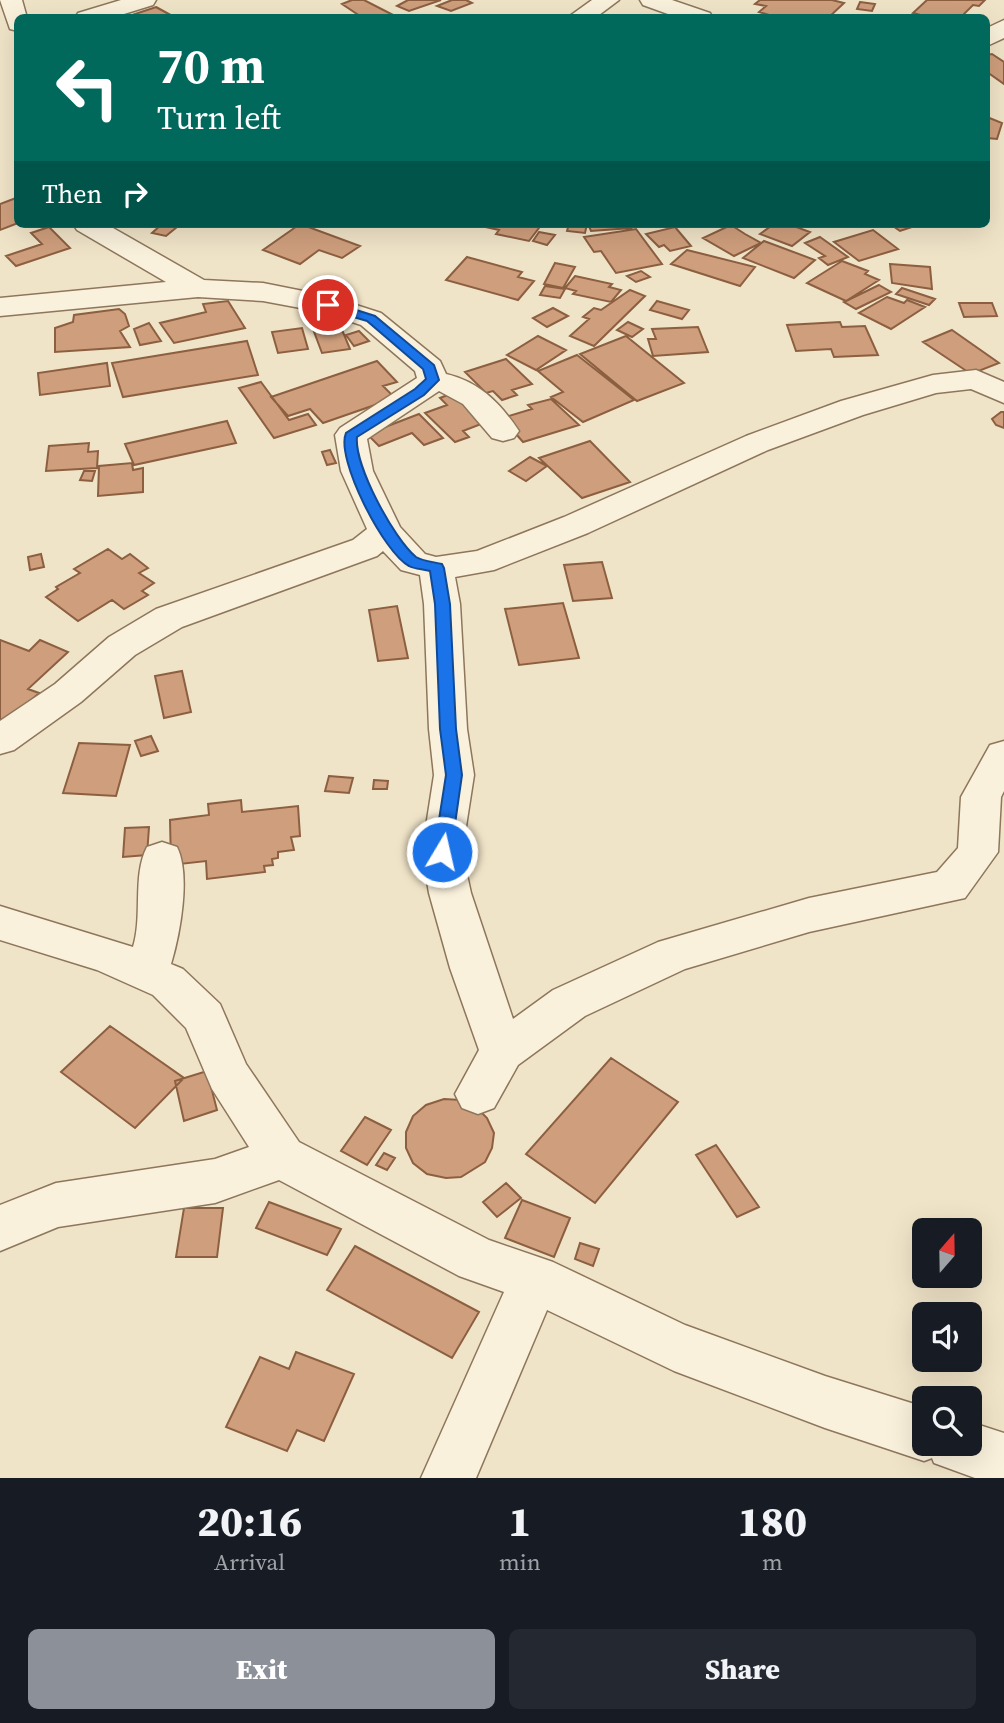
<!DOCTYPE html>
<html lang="en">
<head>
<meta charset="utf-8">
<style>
	:root { --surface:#171b24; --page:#242831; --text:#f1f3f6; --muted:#9ea1a6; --accent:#8c9099 }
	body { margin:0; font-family:"Source Serif 4",serif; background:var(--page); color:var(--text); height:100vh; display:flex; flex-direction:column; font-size:26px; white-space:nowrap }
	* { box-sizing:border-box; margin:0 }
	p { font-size:23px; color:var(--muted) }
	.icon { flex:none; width:38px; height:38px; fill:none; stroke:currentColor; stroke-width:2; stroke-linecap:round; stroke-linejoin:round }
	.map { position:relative; height:1478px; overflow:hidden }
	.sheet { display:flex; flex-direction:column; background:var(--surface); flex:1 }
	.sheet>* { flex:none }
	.guide { position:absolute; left:14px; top:14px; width:976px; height:214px; border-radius:10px; box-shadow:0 7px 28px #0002; background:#00695c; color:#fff; overflow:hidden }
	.needle { width:46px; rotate:20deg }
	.fabs { position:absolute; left:912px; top:1218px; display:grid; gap:14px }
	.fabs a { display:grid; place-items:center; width:70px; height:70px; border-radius:10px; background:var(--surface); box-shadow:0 7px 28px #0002; font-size:35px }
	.pin { position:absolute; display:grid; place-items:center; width:60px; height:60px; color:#fff; margin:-30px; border:4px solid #fff; border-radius:50%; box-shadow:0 2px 7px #0007 }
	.me { position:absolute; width:77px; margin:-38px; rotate:9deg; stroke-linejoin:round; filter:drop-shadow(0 0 5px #0008) }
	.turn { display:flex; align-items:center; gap:24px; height:147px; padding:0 28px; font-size:32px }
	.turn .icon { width:91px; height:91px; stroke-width:2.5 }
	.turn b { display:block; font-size:49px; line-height:60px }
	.then { display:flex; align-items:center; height:66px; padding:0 28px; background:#0003; gap:14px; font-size:26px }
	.eta { display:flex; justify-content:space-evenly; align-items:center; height:119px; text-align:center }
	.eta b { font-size:42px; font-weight:800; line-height:49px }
	.primary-button { display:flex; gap:14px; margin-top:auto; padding:14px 28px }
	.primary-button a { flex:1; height:80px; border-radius:10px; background:var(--accent); color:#fff; font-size:28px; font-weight:800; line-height:80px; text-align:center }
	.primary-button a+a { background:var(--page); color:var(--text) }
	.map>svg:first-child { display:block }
</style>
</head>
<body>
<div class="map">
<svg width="1004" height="1478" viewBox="0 0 1004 1478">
	<rect width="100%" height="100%" fill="#f0e4c8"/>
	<path fill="#cf9f7d" stroke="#8d5f41" stroke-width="2" d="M352,0h12l33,17 -34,1 -21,-14z
		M408,0h33l-32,11 -12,-5z
		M452,0h14l6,3 -21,8 -14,-5z
		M760,0h72l12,3 -16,15 -35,-3 -14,3 -20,-6 7,-6 -11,-2z
		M927,0h58l-6,6 -6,-1 -13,13h-28l-19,-5z
		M860,2l15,2 -3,7 -15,-2z
		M156,7l20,11h-38l2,-1 -5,-3z
		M992,54l12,8v22l-17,-12v-17z
		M987,117l15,6 -5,16 -10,-1z
		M16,198l2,25 -18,7v-26z
		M162,224h2l13,3 -11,9 -14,-3z
		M300,224l3,1 57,21 -18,12 -23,-8 -19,14 -37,-14z
		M482,224h60l-13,17 -33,-7 3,-4 -18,-4z
		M569,224h18l-2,9 -18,-2z
		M588,224h41l2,4 -40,3z
		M774,224h14l22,8 -18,14 -32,-12z
		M890,224h31l-21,7z
		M731,225l14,9 16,9 -27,13 -31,-18z
		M49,227l21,21 -54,18 -10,-10 36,-12 -11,-11z
		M675,227l16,19 -21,5 -6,-6 -5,2 -13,-13z
		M636,229l26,35 -46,9 -15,-22 -7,1 -10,-15z
		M873,230l25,19 -39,12 -25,-19z
		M539,232l16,3 -8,10 -14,-4z
		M820,237l28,20 -20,8 -9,-7 6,-2 -20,-13z
		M764,241l51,19 -21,18 -51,-20z
		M687,250l68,17 -15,19 -69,-22z
		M467,257l55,15 -4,5 16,4 -16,19 -72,-20z
		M842,261l26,10 -3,3 14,6 -33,21 -39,-18z
		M555,263l20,4 -12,21 -19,-4z
		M890,264l40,3 2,22 -40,-6z
		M641,271l9,6 -14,5 -9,-6z
		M575,276l37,8 -3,3 12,3 -10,12 -38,-8 3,-3 -11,-3z
		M879,285l12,7 -35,17 -12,-7z
		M545,286l20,3 -5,9 -20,-3z
		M902,288l33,11 -6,6 -33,-11z
		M630,290l15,6 -51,50 -24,-10 19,-17 -6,-2 11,-9 7,2z
		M887,297l17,6 3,-3 18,7 -34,22 -32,-16z
		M228,301l17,27 -71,15 -14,-20 46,-11 -3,-8z
		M657,301l32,9 -7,9 -32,-9z
		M959,303h33l5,13 -33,1z
		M553,308l15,8 -21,11 -14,-9z
		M119,309l6,5 4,12 -9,5 10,16 -75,5v-24l18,-6 1,-7z
		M628,322l15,7 -11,8 -15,-7z
		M840,322l2,5 23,-1 13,29 -44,2 -3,-8 -35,2 -9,-26z
		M149,323l12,18 -21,4 -6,-16z
		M340,325l10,24 -28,4 -9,-24z
		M698,327l10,25 -55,4 -5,-17h8l-4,-10z
		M302,328l6,21 -30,4 -6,-21z
		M952,330l47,33 -28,11 -48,-32z
		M359,331l10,10 -15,5 -8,-11z
		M538,336l28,14 -30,20 -29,-15z
		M626,336l58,47 -47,18 -57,-47z
		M247,341l11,34 -135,22 -11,-34z
		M577,355l57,45 -51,22 -32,-25 12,-5 -25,-21z
		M506,359l26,25 -20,6 5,5 -15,5 -9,-9 -7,2 -21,-21z
		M377,361l20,21 -14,4 12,12 -72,25 -13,-14 -22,7 -17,-19z
		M107,363l3,23 -70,9 -2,-22z
		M261,382l28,38 19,-6 8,11 -42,13 -35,-50z
		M458,391l31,30 -26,10 6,6 -14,5 -30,-29 22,-8 -7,-7z
		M551,399l28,26 -56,17 -21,-24 30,-9 -4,-4z
		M1001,412h3v16l-8,-3 -4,-6z
		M419,414l24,24 -19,7 -12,-12 -33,13 -12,-12z
		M227,421l9,22 -102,22 -9,-21z
		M590,441l40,41 -48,16 -43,-40z
		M89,443l-1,9 10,-1 -1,17 -51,3 3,-25z
		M330,450l6,13 -9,2 -5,-13z
		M530,457l17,9 -21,15 -17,-10z
		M132,463l1,7 10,-2v24l-45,4 1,-30z
		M84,471h11l-3,10 -12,-1z
		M108,549l14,10 8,-5 18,14 -9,5 15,10 -12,8 6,4 -24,14 -12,-9 -34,21 -32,-24 12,-8 -2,-2 24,-14 -6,-4z
		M41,554l3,13 -14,3 -2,-13z
		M602,562l10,36 -39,3 -9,-36z
		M563,603l16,55 -60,7 -14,-56z
		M397,606l11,52 -30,3 -9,-51z
		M0,640l29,11 11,-11 28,12 -40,37 11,4 -39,37z
		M182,671l9,41 -27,6 -9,-42z
		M151,736l7,15 -17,5 -6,-15z
		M79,743l51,2 -14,51 -53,-3z
		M329,776l24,2 -4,15 -24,-2z
		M374,780l14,1 -1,8h-14z
		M241,800l1,12 56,-6 2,30 -9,1 3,13 -16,2v6l-6,1 1,6 -9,1 1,6 -58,7 -1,-18 -35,4 -1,-45 39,-5 -1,-11z
		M149,827l-2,28 -24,2 2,-29z
		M110,1026l74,52 -49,50 -74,-56z
		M611,1058l67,44 -83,101 -69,-49z
		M207,1071l10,39 -33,11 -9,-40z
		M444,1099l17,1 15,7 11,11 7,15 -2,15 -7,14 -24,15 -15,1 -19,-4 -14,-11 -7,-15v-16l7,-16 13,-11z
		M365,1117l26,13 -24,35 -26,-14z
		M716,1145l43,62 -22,10 -41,-62z
		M384,1153l11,5 -8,12 -11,-5z
		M506,1183l15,15 -24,19 -14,-15z
		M522,1200l48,18 -16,39 -49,-19z
		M269,1202l72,27 -14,26 -71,-27z
		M184,1208h39l-6,49h-41z
		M580,1243l19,6 -6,17 -18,-7z
		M355,1246l124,66 -27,46 -125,-68z
		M296,1352l58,22 -30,67 -27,-11 -10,21 -61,-24 34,-70 29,12z"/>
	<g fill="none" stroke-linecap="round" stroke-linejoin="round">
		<g stroke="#8d765c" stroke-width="3">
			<path id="street" d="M0,0h22l5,18h-9v13l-8,-2z
				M121,0h35l-3,5 -42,13h-36l3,-5z
				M592,0h27l-24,18h-28z
				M640,0h32l38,13 3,5h-34l-36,-13z
				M1004,20v18l-17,8v-18z
				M73,224h33l98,56 59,3 65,13 53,17 59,48 6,13c34,8 54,29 73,57l-5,7 -11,3 -11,-3 -29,-34 -24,-13 -72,48 6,32 27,56 25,27 11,3 41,-6 87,-34 182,-81 95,-35 92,-26 43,-5 28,12v21l-33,-14 -35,4 -73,22 -95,35 -180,83 -94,37 -39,7 5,27 7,125 7,46 -12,77 9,41 42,126 40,-29 105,-48 151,-44 128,-26 21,-24 3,-51 29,-52 14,-4v50l-3,6 -3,55 -33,46 -156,34 -124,37 -100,47 -67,49 -24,43 -16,6 -16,-6 -7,-14 24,-44 -29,-82 -21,-75 -7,-41 12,-77 -5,-46 -5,-125 -4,-29 -19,-5 -18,-19 -6,5 -195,71 -47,28 -54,47 -67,48 -14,4v-33l55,-37 54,-47 47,-28 197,-69 14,-11 -26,-58 -6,-36 5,-7 77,-50 -2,-7 -54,-46 -39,-13 -59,-11 -65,-4 -198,19v-18l166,-16 -89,-52z
				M162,842l15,5c14,28 3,87 -6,117l12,5 37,35 26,60 53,78 190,98 64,22 132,63 140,51 99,31v37h46v-22l34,11v45h-29l-41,-15 -2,-5 -8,3 -99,-33 -151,-57 -127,-61 -71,168h-55l83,-186 -45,-16 -180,-96 -64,23 -157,24 -58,24v-46l56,-22 159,-24 34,-12 -37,-58 -26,-61 -33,-33 -56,-25 -97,-30v-34l133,41c10,-32 -1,-71 14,-100z"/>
		</g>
		<use href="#street" fill="#faf1dc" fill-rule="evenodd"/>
	</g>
	<path fill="#1a73e8" stroke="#114b97" stroke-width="2" d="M328,301l47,15 59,49 5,15 -15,15 -67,42c-3,28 37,102 59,120 6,4 18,5 26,7l2,4 6,36 6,125 6,46 -11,77 -3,5h-12l-2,-5 12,-77 -6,-46 -5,-125 -5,-33c-7,-2 -16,-2 -21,-5 -25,-13 -74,-108 -63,-133l69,-44 11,-10 -3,-10 -56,-48 -44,-13v-6z"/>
</svg>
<div class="fabs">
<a><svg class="needle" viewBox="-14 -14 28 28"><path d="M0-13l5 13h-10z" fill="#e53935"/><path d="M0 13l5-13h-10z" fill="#9ea1a6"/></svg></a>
<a><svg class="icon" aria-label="sound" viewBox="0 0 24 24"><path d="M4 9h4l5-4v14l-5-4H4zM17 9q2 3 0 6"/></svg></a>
<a><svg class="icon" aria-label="search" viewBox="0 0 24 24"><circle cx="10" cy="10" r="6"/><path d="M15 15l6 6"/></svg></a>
</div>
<div class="pin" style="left:328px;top:305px;background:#d93025"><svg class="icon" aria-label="arrive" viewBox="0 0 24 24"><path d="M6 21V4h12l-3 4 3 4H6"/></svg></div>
<svg class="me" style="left:442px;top:852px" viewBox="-20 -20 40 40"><circle r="17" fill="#1a73e8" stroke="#fff" stroke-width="3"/><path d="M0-11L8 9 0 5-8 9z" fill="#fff"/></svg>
<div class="guide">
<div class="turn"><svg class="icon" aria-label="left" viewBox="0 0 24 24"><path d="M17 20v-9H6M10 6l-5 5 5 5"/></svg><div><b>70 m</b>Turn left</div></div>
<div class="then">Then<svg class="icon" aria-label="right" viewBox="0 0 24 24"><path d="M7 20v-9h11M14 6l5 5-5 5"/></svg></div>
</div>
</div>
<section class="sheet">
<div class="eta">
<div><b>20:16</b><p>Arrival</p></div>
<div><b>1</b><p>min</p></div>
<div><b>180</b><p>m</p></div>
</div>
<div class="primary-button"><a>Exit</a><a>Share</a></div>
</section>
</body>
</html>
